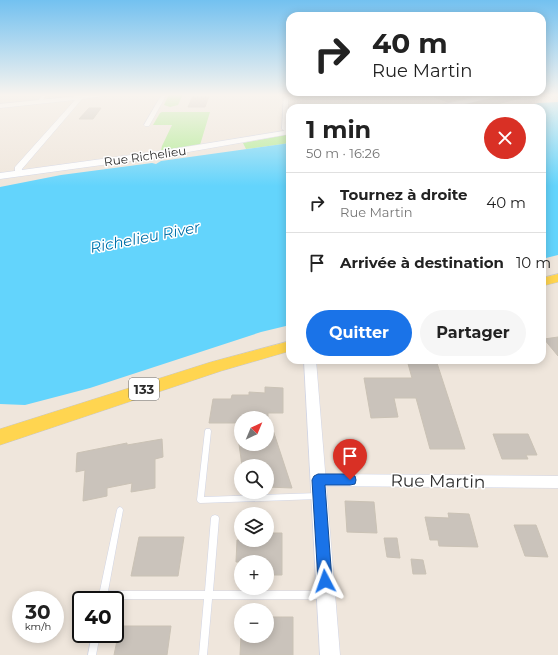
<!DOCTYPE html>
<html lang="fr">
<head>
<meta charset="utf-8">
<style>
	:root { --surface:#fff; --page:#f6f6f6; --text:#222; --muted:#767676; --line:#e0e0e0; --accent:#1a73e8 }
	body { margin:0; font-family:Montserrat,sans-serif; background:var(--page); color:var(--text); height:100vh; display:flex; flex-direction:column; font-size:15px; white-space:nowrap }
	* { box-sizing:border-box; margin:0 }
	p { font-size:13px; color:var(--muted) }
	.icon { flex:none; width:22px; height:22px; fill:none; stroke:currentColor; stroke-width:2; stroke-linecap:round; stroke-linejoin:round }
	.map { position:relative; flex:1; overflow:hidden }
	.sheet { position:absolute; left:286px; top:104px; width:260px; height:260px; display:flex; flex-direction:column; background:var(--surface); border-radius:12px; box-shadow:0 2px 10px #0003 }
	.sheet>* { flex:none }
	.banner { position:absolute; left:286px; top:12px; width:260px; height:84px; border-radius:12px; box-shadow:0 2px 10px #0003; background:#fff; color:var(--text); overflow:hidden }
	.needle { width:26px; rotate:44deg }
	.fabs { position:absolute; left:234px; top:411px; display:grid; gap:8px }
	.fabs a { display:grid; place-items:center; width:40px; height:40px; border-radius:50%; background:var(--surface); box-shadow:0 2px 10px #0003; font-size:20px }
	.speed { position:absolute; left:12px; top:591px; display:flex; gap:8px; font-size:20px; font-weight:700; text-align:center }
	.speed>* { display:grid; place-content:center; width:52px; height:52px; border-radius:50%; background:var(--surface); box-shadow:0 2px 10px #0003; line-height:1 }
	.speed small { font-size:10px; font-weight:400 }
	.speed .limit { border:2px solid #111; border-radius:6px; background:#fff; color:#111 }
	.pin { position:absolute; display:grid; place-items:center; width:34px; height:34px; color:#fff; margin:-41px -17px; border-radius:50% 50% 50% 0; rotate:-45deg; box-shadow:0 0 4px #0007 }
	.pin .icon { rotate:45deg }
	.me { position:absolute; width:44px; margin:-22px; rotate:356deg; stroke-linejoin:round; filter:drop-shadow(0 0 3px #0008) }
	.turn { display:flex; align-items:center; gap:14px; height:84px; padding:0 20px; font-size:18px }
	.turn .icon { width:52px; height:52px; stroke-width:2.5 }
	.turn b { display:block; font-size:28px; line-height:34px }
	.round { display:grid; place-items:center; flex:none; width:42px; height:42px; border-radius:21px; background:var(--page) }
	.head { display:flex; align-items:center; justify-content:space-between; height:68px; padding:0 20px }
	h1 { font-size:24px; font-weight:700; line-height:30px }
	.action { display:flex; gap:8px; margin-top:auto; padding:8px 20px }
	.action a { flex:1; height:46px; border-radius:24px; background:var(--accent); color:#fff; font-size:16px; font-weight:700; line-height:46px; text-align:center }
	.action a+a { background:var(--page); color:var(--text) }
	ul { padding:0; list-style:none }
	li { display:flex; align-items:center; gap:12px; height:60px; padding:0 20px; border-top:1px solid var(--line) }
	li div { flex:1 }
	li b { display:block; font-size:15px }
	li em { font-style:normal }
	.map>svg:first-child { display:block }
</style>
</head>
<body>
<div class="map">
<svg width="558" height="655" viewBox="0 0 558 655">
	<rect width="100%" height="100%" fill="#efe6dc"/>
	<path fill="#b1eb92" d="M169,94h14l-5,11 -8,2 -6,-2z
		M162,112h48l-10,33 -39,6 1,-5 10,-21h-19l7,-12z
		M290,134v9l-44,6 -3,-6z"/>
	<path fill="#63d4fc" d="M558,102v153l-16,4v-151h-28l25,-5z
		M290,143v182l-29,7 -171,56 -65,17 -25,-1v-217l61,-12 91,-12 4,1 5,-3z"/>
	<path fill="#cac3bb" stroke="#cac2b5" d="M467,94h16l-35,8 -14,-5 34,-2z
		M508,94h13v4l-41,10h-15l-5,-2z
		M193,96h16l-4,11h-17z
		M89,108h12l-8,11h-14z
		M558,337v19l-14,-17z
		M407,360h29l29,89h-35l-14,-51h-22l4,19 -27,1 -7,-40h48z
		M265,387l18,1v25h-15v5h-27v5h-32l4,-24h18l1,-4h17v-3l16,1z
		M269,418l23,70 -25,-1v-21h-25l-3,-22h28v-25z
		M493,434h35l9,21h-11l2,4h-26z
		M162,439l1,18 -8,2v29l-24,4 1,-9 -25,5v8l-24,5 2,-31 -9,2 1,-19 50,-10v2z
		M345,501l29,1 3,31 -30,-1z
		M448,513l21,1 9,33 -39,-1 -1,-6h-8l-5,-23 24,1z
		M514,525h22l12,32 -23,-1z
		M267,533h15v42h-15v-13h-31l1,-22h30z
		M139,537h45l-6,39h-47z
		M384,538h13l3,20 -13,-1z
		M411,559l12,1 3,14h-13z
		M267,617h26v38h-53l1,-19h26z
		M120,626h51l-4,29h-53z"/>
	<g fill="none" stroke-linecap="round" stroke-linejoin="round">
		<g stroke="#d1d5e5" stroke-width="1">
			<path id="service" d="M206,429h4l1,2 -7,66 114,-4 2,1 1,2 -1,2 -2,1 -118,4 -2,-1 -1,-2 8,-69z
				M120,507l2,1 1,2 -15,81h97l6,-73 1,-2 3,-1 3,1 1,2 -6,73h110l3,1 1,3 -1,3 -3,1h-111l-5,56h-8l5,-56h-98v1h-8l19,-90 1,-2z
				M92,634h8l-4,21h-8z"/>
		</g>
		<g stroke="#d1d5e5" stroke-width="1">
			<path id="minor" d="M42,94h5l-6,9h-4z
				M162,94h5l-18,32h-4l-1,-1z
				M284,94h4v35l2,4 -2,1 -6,-5z
				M318,474l240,2v12l-240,-2 -5,-2 -2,-4 2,-4z"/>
		</g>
		<g stroke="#d1d5e5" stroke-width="1">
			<path id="tertiary" d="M97,94h23l-38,5 -60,70 -1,6h-6v-8l60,-67 -75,8v-4z
				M304,360h12l24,295h-20z"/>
		</g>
		<g stroke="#d1d5e5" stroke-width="1">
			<path id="secondary" d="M492,94h15l-60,14h-15l4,-2z
				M290,130v4l-130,23 -160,22v-6l160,-22z"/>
		</g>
		<g stroke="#c8c8c8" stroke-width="1">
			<path id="primary" d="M558,274v8l-16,4v-8z
				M290,341v10l-69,20 -221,74v-16l211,-67z"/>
		</g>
		<use href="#service" fill="#fff" fill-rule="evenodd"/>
		<use href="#minor" fill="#fff" fill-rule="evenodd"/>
		<use href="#tertiary" fill="#fff" fill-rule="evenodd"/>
		<use href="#secondary" fill="#fff" fill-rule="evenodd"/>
		<use href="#primary" fill="#ffd550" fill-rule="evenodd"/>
	</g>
	<linearGradient id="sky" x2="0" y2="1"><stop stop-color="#73c1f0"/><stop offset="0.51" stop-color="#f8f4ef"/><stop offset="1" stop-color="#f8f4ef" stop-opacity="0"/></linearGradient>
	<rect width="558" height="186" fill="url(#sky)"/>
	<path fill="#1a73e8" stroke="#114b97" d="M318,474h32l5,2 1,4 -1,4 -5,1h-25l7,96 -2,5 -5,2 -5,-2 -2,-5 -6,-101 2,-4z"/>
	<g text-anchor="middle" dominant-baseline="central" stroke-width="3" stroke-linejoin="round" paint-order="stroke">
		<g font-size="12" fill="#2b2b2b" stroke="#fff">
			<text transform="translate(145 156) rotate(-8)">Rue Richelieu</text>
		</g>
		<rect fill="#fff" stroke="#6b6b6b" stroke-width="1" x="129" y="378" width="30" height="22" rx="3"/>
		<g font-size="13" font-weight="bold" fill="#2b2b2b">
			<text x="144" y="389">133</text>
		</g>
		<g font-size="15" font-style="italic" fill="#0071aa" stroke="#fff">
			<text transform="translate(145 237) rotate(-11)">Richelieu River</text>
		</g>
		<g font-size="17" fill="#2b2b2b" stroke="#fff">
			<text transform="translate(438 481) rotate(1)">Rue Martin</text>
		</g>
	</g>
</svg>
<div class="fabs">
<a><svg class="needle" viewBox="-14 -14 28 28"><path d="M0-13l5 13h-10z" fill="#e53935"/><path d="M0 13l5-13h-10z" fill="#767676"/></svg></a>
<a><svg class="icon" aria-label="search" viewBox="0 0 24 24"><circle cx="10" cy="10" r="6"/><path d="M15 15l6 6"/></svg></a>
<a><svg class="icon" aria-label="layers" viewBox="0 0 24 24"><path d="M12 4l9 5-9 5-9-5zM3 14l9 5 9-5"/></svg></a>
<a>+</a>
<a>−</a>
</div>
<div class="speed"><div>30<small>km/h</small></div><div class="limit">40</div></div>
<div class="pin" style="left:350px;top:480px;background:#d93025"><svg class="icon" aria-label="arrive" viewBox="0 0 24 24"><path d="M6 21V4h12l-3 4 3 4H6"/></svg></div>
<svg class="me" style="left:325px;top:581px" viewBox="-20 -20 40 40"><path d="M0-17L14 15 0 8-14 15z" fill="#1a73e8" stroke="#fff" stroke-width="4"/></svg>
<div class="banner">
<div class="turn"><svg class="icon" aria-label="right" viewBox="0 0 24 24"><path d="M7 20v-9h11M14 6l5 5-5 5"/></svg><div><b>40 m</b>Rue Martin</div></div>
</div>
<section class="sheet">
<div class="head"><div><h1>1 min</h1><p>50 m · 16:26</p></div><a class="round" style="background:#d93025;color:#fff"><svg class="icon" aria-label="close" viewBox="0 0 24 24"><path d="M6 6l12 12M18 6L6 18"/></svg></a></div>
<ul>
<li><svg class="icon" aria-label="right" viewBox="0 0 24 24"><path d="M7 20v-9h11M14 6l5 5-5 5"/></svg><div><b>Tournez à droite</b><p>Rue Martin</p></div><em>40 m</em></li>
<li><svg class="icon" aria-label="arrive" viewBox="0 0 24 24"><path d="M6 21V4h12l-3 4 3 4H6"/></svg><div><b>Arrivée à destination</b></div><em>10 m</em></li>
</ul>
<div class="action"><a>Quitter</a><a>Partager</a></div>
</section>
</div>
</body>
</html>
